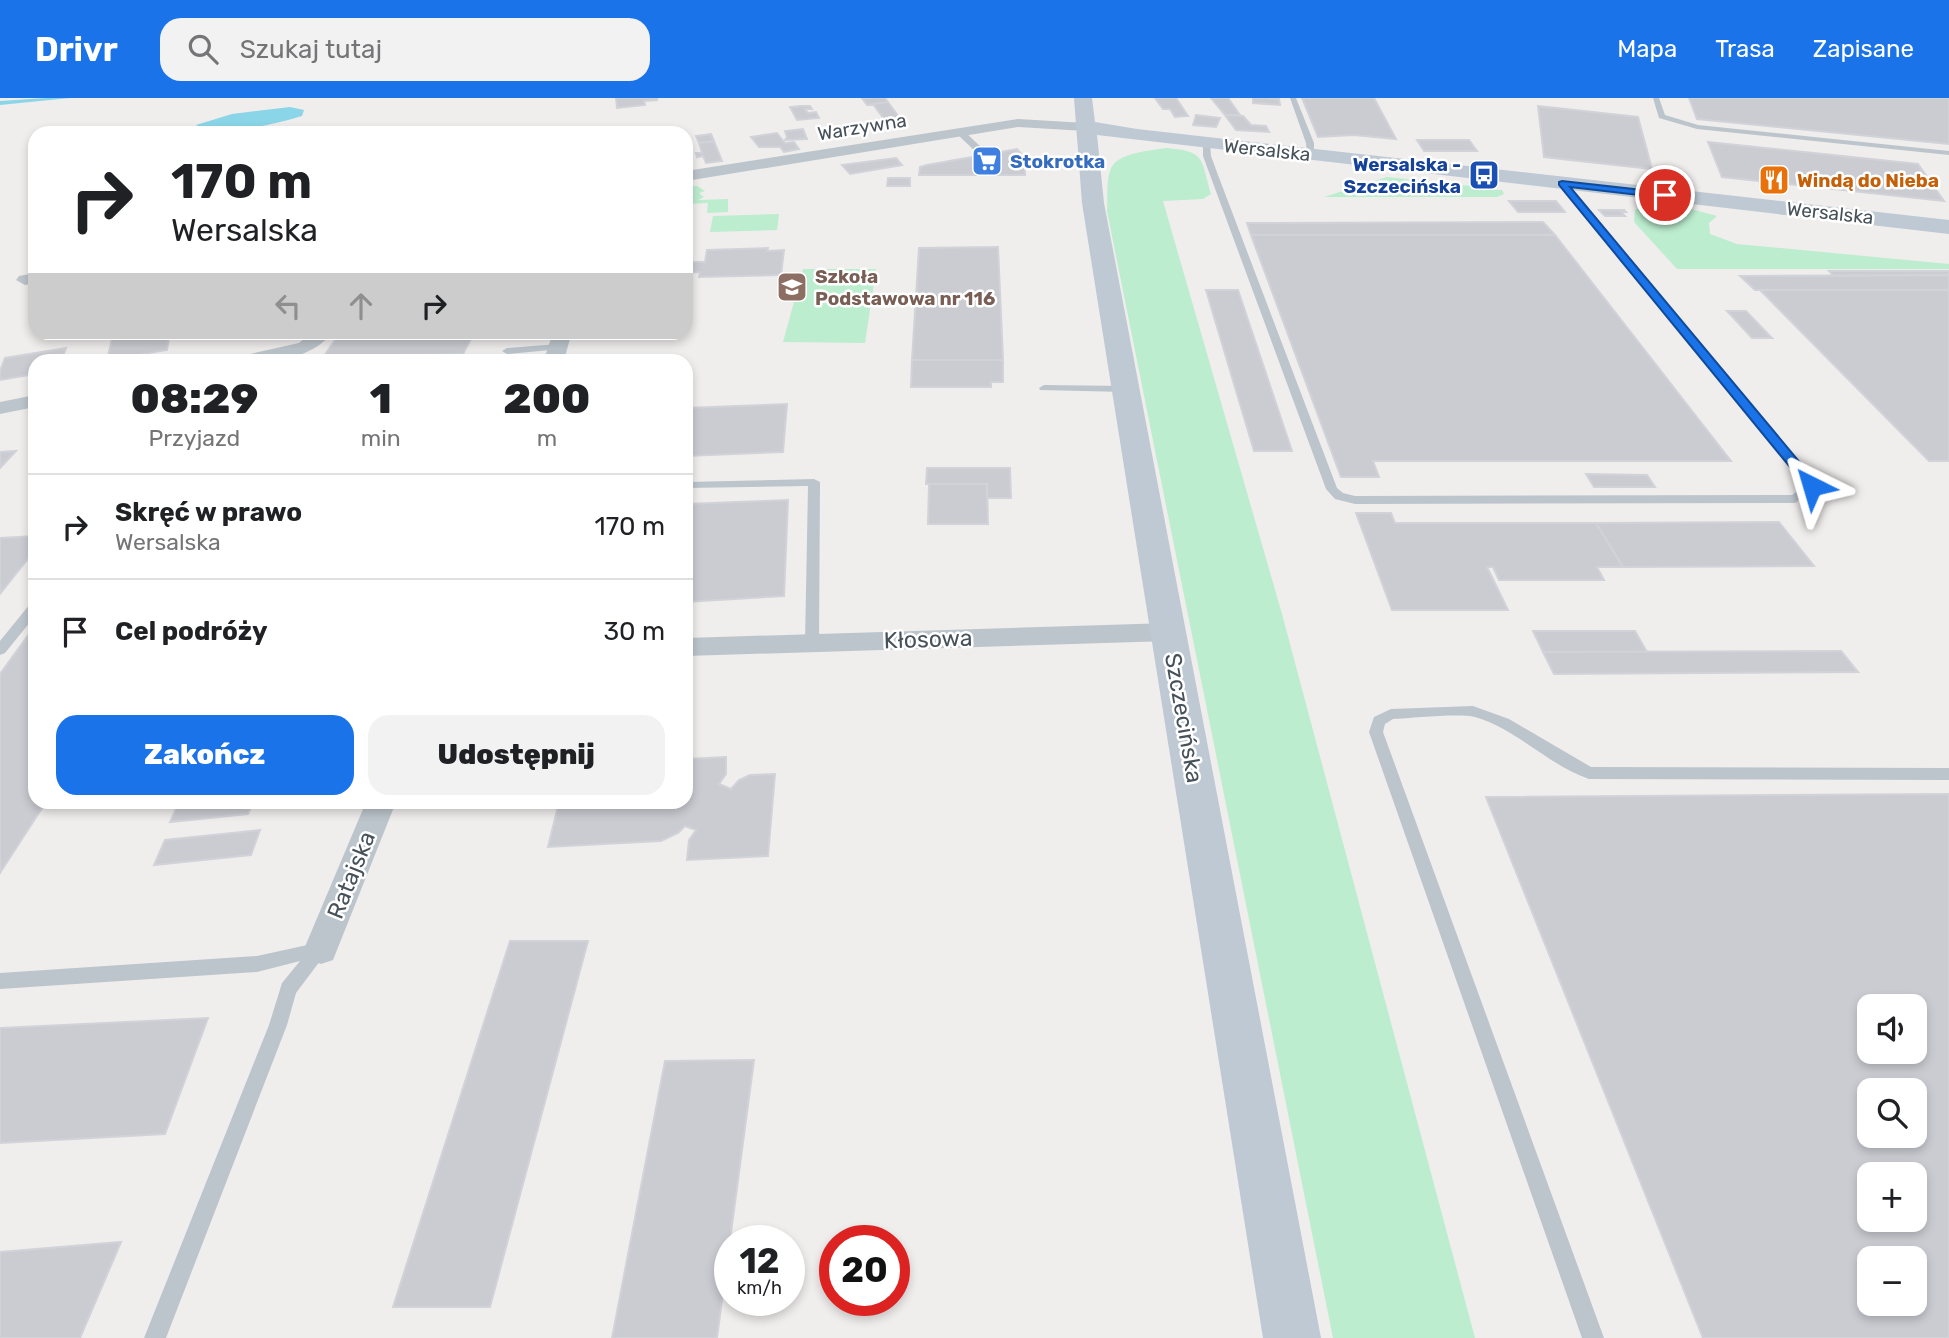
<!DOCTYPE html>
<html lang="pl">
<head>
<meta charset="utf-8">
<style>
	:root { --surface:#fff; --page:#f2f2f2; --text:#202124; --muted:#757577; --line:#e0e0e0; --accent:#1a73e8 }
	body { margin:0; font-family:Rubik,sans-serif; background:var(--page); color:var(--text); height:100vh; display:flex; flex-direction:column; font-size:26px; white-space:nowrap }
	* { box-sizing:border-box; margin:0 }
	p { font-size:23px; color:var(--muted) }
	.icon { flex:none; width:38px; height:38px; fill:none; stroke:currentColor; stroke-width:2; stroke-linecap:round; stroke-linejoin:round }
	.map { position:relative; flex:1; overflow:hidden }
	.side { position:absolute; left:28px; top:256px; width:665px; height:455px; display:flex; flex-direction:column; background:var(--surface); border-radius:21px; box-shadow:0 4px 10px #0003 }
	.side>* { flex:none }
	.hud { position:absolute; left:28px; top:28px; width:665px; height:214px; border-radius:21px; box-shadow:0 4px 10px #0003; background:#fff; color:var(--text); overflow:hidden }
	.fabs { position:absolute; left:1857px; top:896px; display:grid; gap:14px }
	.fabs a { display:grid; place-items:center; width:70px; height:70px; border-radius:14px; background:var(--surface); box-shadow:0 4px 10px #0003; font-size:35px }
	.speed { position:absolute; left:714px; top:1127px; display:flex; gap:14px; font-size:35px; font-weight:700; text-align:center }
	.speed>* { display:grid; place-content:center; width:91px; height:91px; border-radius:50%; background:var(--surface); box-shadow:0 4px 10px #0003; line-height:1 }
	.speed small { font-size:18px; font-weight:400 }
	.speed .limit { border:10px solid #d22; background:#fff; color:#111 }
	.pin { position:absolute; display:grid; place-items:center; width:60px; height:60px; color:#fff; margin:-30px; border:4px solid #fff; border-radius:50%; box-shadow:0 2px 7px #0007 }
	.me { position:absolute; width:77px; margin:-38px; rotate:320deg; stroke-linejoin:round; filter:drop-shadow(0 0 5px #0008) }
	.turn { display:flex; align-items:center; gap:24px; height:147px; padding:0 28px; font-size:32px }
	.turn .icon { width:91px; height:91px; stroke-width:2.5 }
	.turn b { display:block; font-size:49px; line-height:60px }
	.lanes { display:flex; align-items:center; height:66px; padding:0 28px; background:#0003; justify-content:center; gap:35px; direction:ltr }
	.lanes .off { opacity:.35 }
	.eta { display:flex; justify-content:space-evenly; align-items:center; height:119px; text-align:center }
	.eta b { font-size:42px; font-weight:800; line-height:49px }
	.button { display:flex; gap:14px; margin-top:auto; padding:14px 28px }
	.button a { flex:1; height:80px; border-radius:21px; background:var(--accent); color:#fff; font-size:28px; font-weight:800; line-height:80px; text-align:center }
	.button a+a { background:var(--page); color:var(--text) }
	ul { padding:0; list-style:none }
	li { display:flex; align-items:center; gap:21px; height:105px; padding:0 28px; border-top:2px solid var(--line) }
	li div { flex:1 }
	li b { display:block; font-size:26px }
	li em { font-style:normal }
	header { display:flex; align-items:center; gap:42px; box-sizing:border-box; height:98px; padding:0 35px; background:var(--accent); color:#fff }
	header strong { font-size:33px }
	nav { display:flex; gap:38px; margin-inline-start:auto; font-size:24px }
	.search { width:490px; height:63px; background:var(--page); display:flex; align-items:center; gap:18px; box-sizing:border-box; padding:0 24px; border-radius:21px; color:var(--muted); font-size:26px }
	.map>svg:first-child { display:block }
</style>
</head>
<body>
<header>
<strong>Drivr</strong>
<div class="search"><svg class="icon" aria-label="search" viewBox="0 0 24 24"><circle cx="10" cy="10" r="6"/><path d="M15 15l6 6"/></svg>Szukaj tutaj</div>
<nav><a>Mapa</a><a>Trasa</a><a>Zapisane</a></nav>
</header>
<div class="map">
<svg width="1949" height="1240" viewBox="0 0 1949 1240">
	<rect width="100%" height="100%" fill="#f0eded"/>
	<path fill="#bcedcf" d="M1166,50c40,3 35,11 45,46l-8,5 -40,2 119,413 193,724h-142l-226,-1127c1,-12 -1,-28 3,-40 5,-19 41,-20 56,-23z
		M1387,79l84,9v3l31,1 2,4 -7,3h-173z
		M686,88h11l8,5 -6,2 5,4 -6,3 30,-1v13l-21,1 1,-10 -22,1z
		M1643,108l48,3 26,7 -8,7 1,11 27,10 212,20v5h-272l-43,-47 1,-12z
		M779,116l-2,16 -67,2 3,-16z
		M803,171h73l-11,74 -82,-1z"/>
	<path fill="#8bd5e8" d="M290,9l14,3 -2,6c-24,7 -86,24 -106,9l36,-11z"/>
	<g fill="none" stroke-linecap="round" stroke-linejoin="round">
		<path fill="#8bd5e8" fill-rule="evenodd" d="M46,0h24l-70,7v-4z"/>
	</g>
	<path fill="#caccd2" stroke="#d1d3d9" stroke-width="2" fill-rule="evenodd" d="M616,0h41v2l-13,1 1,4 -28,3z
		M862,0h23l3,4 -21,3z
		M1155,0h21l12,18 -13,1 -5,-8h-7z
		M1211,0h17l12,17h-15z
		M1253,0l26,1 1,6 -27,-2z
		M1302,0h72l22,41 -42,-4 -36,2z
		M1689,0h260v46l-252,-25z
		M888,4l16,22 -15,2 -16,-22z
		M801,8h9l2,3h-7l3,4 8,-1 3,6 -22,2 -7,-13z
		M1538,8l100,11 14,52 -108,-12z
		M1196,17l24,3 -4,9 -23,-2z
		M1225,17l18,1 8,9 15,1 3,6 -33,-2z
		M803,31l4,10 -22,1 2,-3 -2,-6z
		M777,35l8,10 9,-1 5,7 -15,3 -4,-5h-21l-8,-10z
		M711,36l3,7 -15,2 -3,-7z
		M1417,42h52l8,11h-53z
		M714,43l8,20 -16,2 -3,-7 -6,1 -1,-4h6l-3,-10z
		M1708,44l210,22 26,37 -222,-24z
		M1017,51l7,8 1,18h-106l1,-8 7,-2z
		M896,60l6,7 -52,9 -8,-9z
		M888,80h22v8h-23z
		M1509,103h47l9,11h-47z
		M1599,112h25l2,2h-5l4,4h-20z
		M1543,124l12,13h-304l-4,-12z
		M1251,137h304l176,226h-358l6,16h-38z
		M998,149l5,113h-91l7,-112z
		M768,150l-1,3 17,-1 -3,25 -82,2 1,-5 -14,1v-11h19l2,-12z
		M1829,173h120v4l-115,1z
		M1949,177v15h-194l-15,-14z
		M1206,192h32l54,161h-38z
		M1760,192h189v171h-20z
		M1727,213h19l26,27h-20z
		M151,234h19l-3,18 -60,10 5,-21z
		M473,237l-10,19 -139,2 13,-19z
		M66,250l-4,12h-27v14l-35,6v-9l5,-13z
		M324,258h24l-4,4h-23z
		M912,262h91v22h-12v5h-80z
		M787,306l-4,48 -97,4v-48z
		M16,353l-16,17v-16z
		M927,370h83l1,30h-24v-14h-61z
		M1586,376l61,1 8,12h-61z
		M929,386h58l1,40h-60z
		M788,402l-4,96 -98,6v-98z
		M1356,415h35l4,10h201l27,44h-26l7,13h-105l-6,-13h-6l21,43h-116z
		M1779,424l35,44 -191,1 -27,-44z
		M35,438v14l-35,44v-56z
		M1533,533h102l12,21h-104z
		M29,536h6v168h11l-46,71v-199z
		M1841,553l17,21 -304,2 -11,-22z
		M726,659v17l-7,10 12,5 8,-9 11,-5 25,-1 -7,82 -81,4 2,-20 7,-10 -11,-4 -7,7 -17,8 -113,6 11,-45h127v-43z
		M1949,696v544h-246l-217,-541zM1869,908h45v46h-45zM1869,992h45v46h-45zM1869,1076h45v46h-45zM1869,1160h45v46h-45z
		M179,704h74l-5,12 -78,8z
		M260,732l-9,25 -97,10 11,-25z
		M510,843h78l-98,366h-97z
		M208,920l-43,116 -165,9v-115z
		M754,962l-37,278h-105l53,-277z
		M121,1144l-41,96h-80v-86z"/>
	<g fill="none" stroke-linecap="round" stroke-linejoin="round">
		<path fill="#bcc5cc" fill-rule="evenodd" d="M1290,0h6l18,45v14l-7,-2 -1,-12z
			M1653,0h6l6,17 33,10 251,26v4l-252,-26 -38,-11z
			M957,32h6l19,18v4h-6l-19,-18z
			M1203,43l7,2 1,13 7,19 119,313 6,5 12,3 437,-1 14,-10 -247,-299v-4h3l256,304 -23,17 -440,1 -20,-5 -9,-10 -116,-314 -7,-19z
			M558,246l3,1v4l-54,5 -5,-3 5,-3z
			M1044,287l82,1 5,3 -5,3 -86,-2 -1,-2z
			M814,381l6,3 -1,161 -7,5 -7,-5 3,-157 -122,2v-6z
			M35,505v13l-30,37 -5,2v-14l30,-37z
			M1473,608l36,13 82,48 358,1v12l-360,-1c-41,-14 -72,-50 -114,-62 -16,-4 -63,1 -82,2l-8,5 -2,8 221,606h-22l-213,-606 5,-15 17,-8z
			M321,844l6,2 2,5 -33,44 -9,32 -121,313h-22l125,-313 13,-42 18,-22 -43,11 -257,17v-16l257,-17z"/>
		<path fill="#bcc5cc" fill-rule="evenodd" d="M1018,21l68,4 7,4 -7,4 -68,-4 -332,54v-10z
			M35,175v10l-10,2 -9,-5 3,-4z
			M312,234h21c-22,28 -62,31 -95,28l3,-4 58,-13z
			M553,234h19l-8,28h-20z
			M35,297v12l-35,7v-12z
			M1169,525l9,3 4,6 -4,6 -9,3 -483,15v-18z
			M366,704h30l-63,158 -12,4 -12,-4 -5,-11z"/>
		<path fill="#bec9d4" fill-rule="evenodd" d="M1074,0h18l3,24 42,7 812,91v14l-852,-99 7,68 217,1135h-58l-181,-1135z"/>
	</g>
	<path fill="#1a73e8" stroke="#114b97" stroke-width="2" d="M1562,83l107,12v4l-4,1 -95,-11 247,296v6h-9l-249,-304v-3z"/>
	<defs>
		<g id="supermarket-square" transform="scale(1.575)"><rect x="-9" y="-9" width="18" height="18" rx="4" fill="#3f7fe0" stroke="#fff"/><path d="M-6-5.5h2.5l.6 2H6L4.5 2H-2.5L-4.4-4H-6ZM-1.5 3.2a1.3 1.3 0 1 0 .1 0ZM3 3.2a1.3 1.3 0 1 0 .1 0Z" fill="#fff"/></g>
		<g id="bus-square" transform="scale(1.575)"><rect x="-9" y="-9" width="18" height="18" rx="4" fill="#1a4fb4" stroke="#fff"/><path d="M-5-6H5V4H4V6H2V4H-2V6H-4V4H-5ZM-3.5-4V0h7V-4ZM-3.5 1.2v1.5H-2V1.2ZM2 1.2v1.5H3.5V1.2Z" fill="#fff"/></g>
		<g id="restaurant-square" transform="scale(1.575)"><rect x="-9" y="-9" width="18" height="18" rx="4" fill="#e8710a" stroke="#fff"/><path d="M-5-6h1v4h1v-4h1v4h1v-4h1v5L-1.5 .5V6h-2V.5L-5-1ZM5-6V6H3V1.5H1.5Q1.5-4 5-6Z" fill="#fff"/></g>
		<g id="school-square" transform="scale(1.575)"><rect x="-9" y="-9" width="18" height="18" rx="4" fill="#8d6e63" stroke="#fff"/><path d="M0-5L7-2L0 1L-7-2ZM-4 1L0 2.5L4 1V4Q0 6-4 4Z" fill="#fff"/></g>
	</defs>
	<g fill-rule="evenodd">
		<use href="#supermarket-square" x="987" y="63"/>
		<use href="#bus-square" x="1484" y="77"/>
		<use href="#restaurant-square" x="1774" y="82"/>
		<use href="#school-square" x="792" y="189"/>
	</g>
	<g text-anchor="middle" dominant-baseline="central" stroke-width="5" stroke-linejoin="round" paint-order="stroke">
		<g font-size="19" fill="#46515a" stroke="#fff">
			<text transform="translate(862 29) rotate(-9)">Warzywna</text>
			<text transform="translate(1267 52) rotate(6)">Wersalska</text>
			<text transform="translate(1830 115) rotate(6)">Wersalska</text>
		</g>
		<g font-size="19" font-weight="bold" fill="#366cbe" stroke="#fff" text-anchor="start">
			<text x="1010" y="63">Stokrotka</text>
		</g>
		<g font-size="19" font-weight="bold" fill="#164399" stroke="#fff" text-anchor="end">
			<text x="1461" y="66">Wersalska -<tspan x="1461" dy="22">Szczecińska</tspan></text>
		</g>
		<g font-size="19" font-weight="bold" fill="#c56008" stroke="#fff" text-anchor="start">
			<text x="1797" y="82">Windą do Nieba</text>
		</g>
		<g font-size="19" font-weight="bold" fill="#785e54" stroke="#fff" text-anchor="start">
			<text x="815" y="178">Szkoła<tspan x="815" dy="22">Podstawowa nr 116</tspan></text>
		</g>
		<g font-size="23" fill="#46515a" stroke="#fff">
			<text transform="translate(928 541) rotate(-2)">Kłosowa</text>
			<text transform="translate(1184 620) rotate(80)">Szczecińska</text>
			<text transform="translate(351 777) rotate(-68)">Ratajska</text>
		</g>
	</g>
</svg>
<div class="fabs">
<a><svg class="icon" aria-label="sound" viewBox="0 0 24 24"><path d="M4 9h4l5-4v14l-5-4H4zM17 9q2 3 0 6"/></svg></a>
<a><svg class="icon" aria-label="search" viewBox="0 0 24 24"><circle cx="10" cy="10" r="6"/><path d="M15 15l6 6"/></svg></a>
<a>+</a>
<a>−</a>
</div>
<div class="speed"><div>12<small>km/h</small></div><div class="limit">20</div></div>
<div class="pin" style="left:1665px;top:97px;background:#d93025"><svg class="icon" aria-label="arrive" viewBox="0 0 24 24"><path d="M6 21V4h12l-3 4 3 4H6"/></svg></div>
<svg class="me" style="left:1812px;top:388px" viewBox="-20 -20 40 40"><path d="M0-17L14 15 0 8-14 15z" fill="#1a73e8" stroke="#fff" stroke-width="4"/></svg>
<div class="hud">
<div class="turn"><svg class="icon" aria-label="right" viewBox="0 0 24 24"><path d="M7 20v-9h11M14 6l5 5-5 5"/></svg><div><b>170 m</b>Wersalska</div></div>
<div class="lanes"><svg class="icon off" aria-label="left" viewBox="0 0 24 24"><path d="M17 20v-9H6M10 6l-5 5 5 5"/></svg><svg class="icon off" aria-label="ahead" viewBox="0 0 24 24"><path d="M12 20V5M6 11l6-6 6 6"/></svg><svg class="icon" aria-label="right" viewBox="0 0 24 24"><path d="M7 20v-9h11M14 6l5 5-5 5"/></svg></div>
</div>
<section class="side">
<div class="eta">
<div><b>08:29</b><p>Przyjazd</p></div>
<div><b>1</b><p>min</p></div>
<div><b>200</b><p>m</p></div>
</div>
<ul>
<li><svg class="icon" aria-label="right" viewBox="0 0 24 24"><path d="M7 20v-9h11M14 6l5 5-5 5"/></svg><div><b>Skręć w prawo</b><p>Wersalska</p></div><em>170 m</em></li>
<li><svg class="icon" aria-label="arrive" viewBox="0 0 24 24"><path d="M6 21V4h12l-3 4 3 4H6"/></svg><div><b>Cel podróży</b></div><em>30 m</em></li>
</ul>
<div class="button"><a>Zakończ</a><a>Udostępnij</a></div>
</section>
</div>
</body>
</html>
